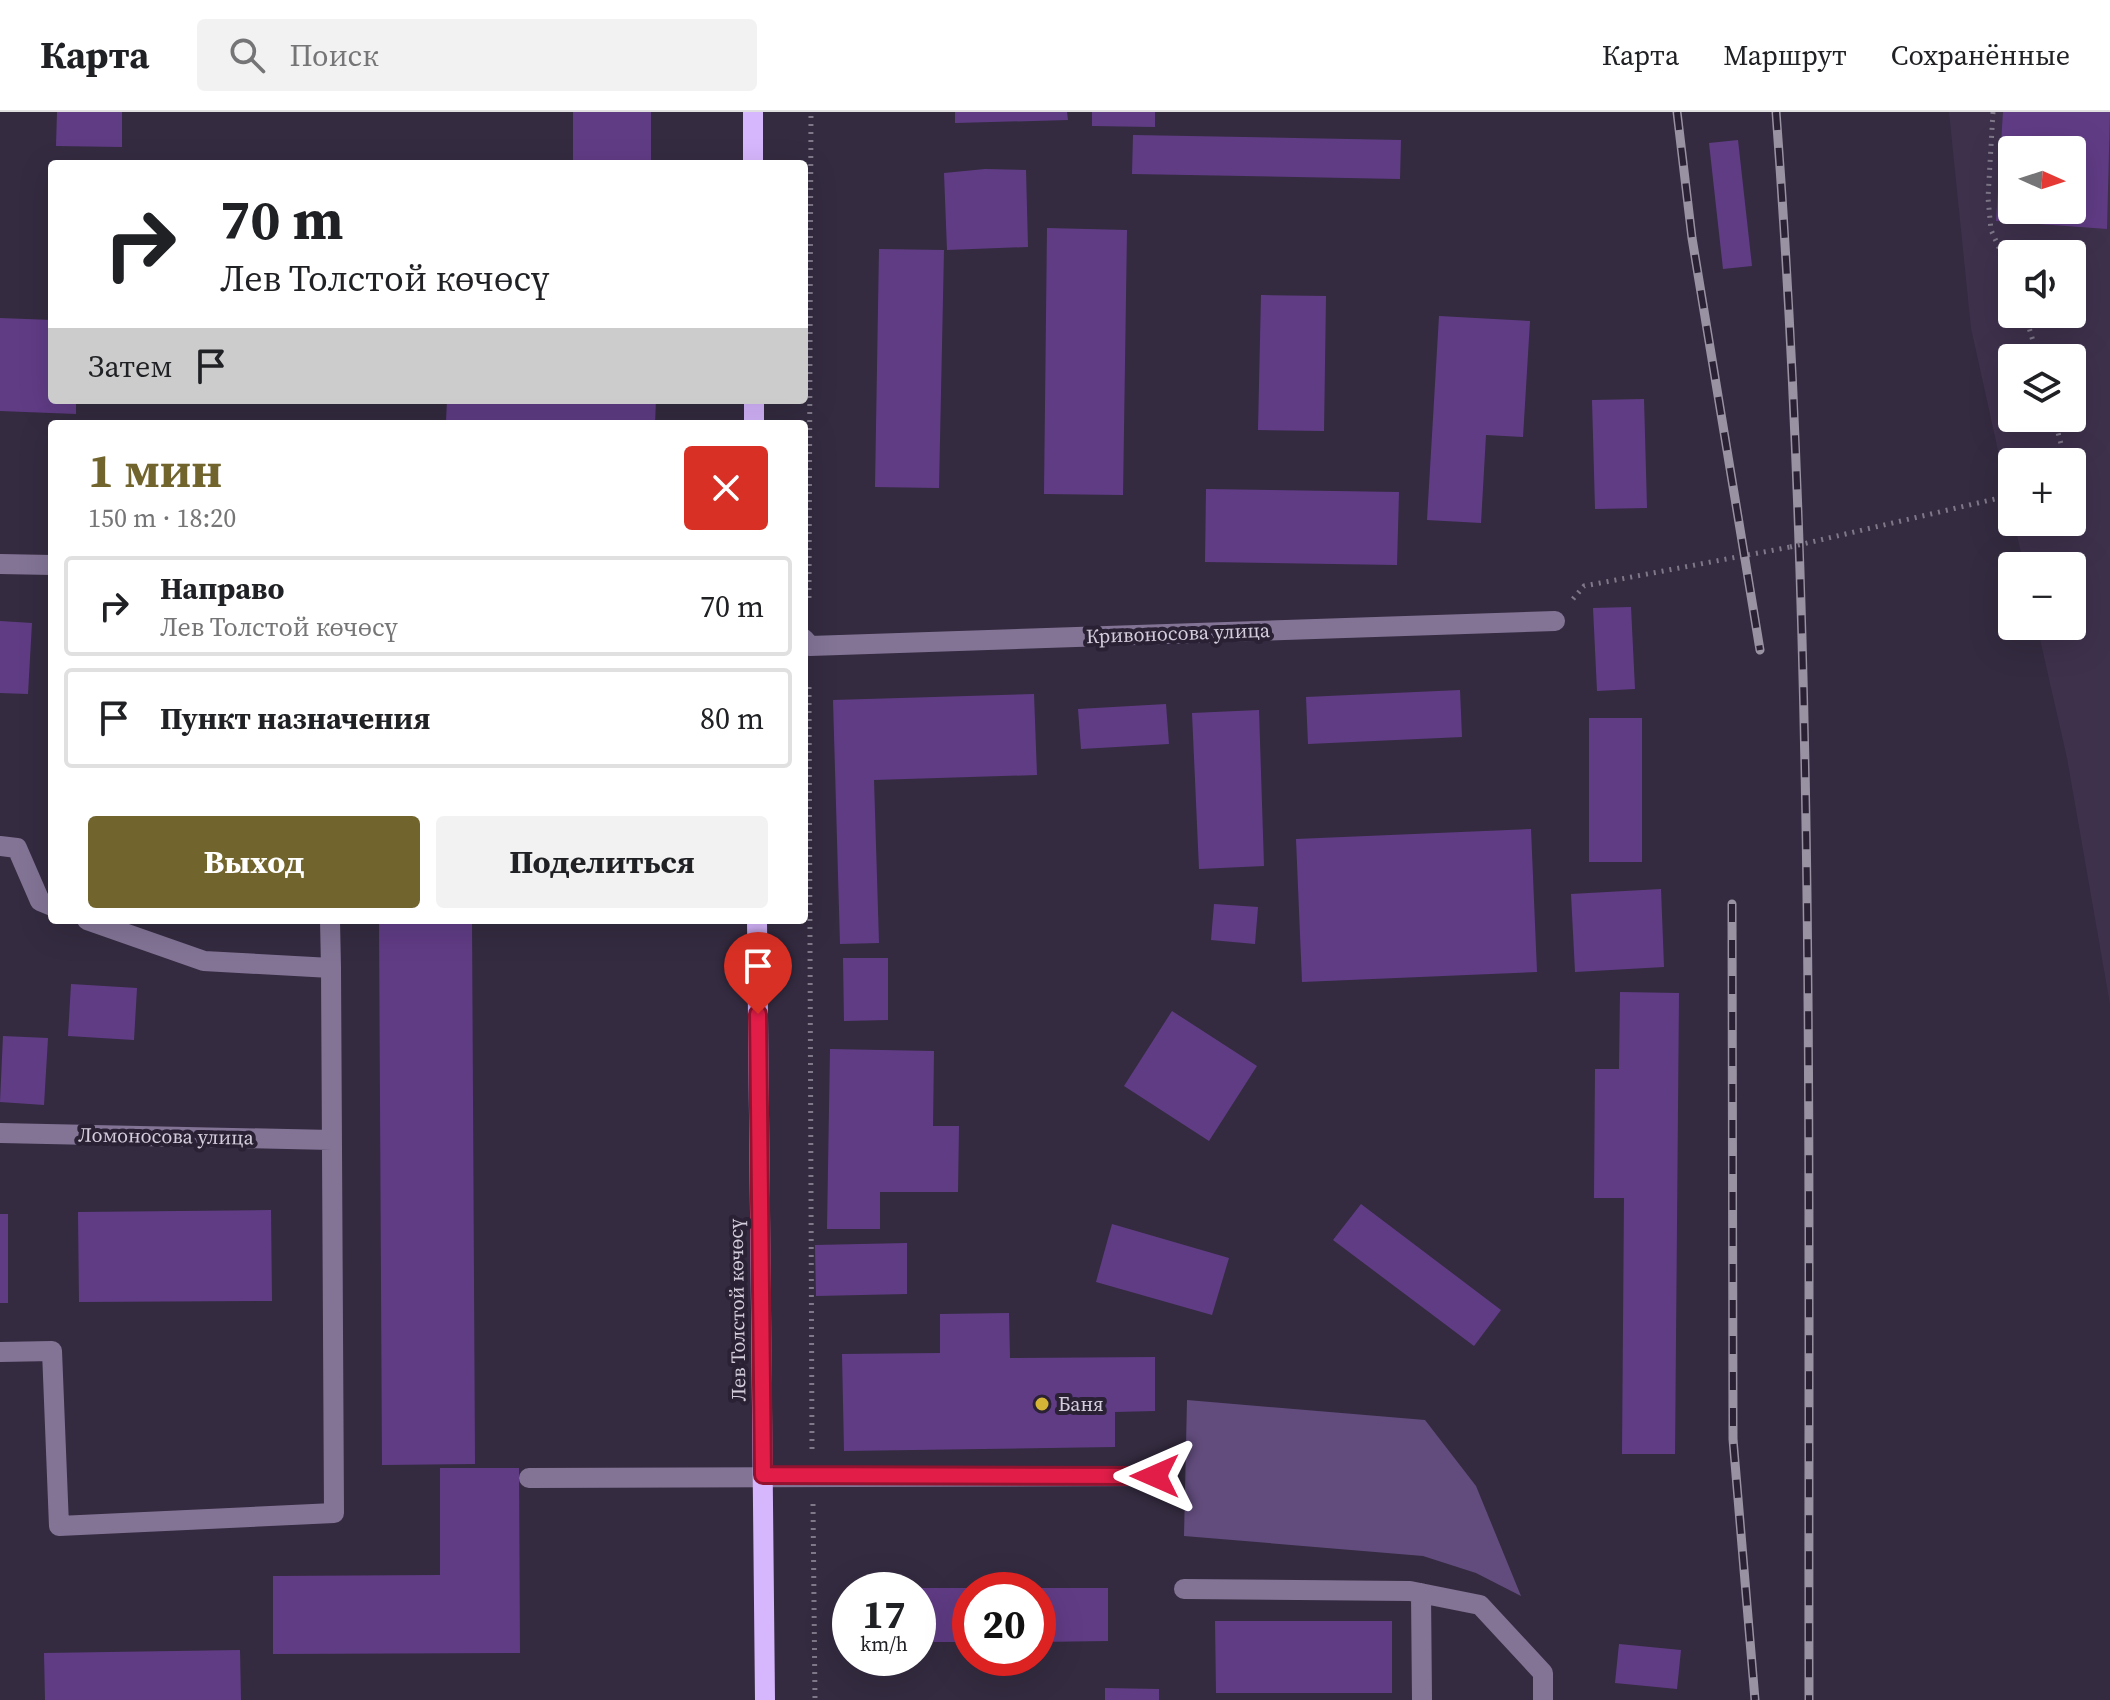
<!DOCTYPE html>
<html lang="ru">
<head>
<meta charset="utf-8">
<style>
	:root { --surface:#fff; --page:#f2f2f2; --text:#202124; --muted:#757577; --line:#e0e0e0; --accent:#71642c }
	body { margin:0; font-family:"Source Serif 4",serif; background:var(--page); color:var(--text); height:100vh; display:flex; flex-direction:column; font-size:30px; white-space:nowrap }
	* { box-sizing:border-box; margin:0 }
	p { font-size:26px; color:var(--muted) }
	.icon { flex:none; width:44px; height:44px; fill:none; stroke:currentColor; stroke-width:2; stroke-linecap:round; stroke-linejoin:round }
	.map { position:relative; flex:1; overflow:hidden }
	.panel { position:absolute; left:48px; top:308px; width:760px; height:504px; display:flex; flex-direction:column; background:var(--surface); border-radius:8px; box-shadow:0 8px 32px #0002 }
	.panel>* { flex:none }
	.guide { position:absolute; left:48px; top:48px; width:760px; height:244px; border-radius:8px; box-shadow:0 8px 32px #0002; background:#fff; color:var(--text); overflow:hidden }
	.needle { width:52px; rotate:93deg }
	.buttons { position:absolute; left:1998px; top:24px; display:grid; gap:16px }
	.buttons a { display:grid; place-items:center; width:88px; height:88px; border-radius:8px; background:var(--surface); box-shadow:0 8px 32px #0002; font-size:40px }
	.speed { position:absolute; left:832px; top:1460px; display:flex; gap:16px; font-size:40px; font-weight:700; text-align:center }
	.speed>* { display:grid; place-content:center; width:104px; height:104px; border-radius:50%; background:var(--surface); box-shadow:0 8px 32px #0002; line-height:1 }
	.speed small { font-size:20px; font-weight:400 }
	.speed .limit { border:12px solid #d22; background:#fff; color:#111 }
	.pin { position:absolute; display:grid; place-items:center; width:68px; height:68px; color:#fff; margin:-82px -34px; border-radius:50% 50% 50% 0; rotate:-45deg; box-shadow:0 0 8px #0007 }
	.pin .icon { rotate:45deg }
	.me { position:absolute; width:88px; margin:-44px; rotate:270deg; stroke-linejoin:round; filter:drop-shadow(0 0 6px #0008) }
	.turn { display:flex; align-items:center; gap:28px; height:168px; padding:0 40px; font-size:36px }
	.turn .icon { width:104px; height:104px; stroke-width:2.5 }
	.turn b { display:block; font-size:56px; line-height:68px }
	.then { display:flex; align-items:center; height:76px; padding:0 40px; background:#0003; gap:16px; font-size:30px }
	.round { display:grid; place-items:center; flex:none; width:84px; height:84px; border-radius:8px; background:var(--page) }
	.headline { display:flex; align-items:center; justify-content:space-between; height:136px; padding:0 40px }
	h1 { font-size:48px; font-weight:700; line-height:60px; color:var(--accent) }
	.primary-button { display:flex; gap:16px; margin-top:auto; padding:16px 40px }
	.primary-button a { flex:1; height:92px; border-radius:8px; background:var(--accent); color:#fff; font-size:32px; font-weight:700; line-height:92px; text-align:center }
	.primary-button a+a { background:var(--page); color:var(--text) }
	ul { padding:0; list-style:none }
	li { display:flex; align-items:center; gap:24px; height:100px; margin:0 16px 12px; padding:0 24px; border:4px solid var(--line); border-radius:8px }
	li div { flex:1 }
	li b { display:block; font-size:30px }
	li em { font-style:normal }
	header { display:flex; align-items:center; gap:48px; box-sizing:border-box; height:112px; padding:0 40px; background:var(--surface); border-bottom:2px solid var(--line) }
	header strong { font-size:38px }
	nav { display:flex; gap:44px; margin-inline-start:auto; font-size:28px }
	.search { width:560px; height:72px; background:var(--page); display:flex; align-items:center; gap:20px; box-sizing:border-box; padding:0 28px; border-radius:8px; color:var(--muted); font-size:30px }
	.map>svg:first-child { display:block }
</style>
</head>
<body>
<header>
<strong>Карта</strong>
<div class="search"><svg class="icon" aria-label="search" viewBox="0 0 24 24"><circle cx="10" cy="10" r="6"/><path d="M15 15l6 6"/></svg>Поиск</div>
<nav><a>Карта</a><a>Маршрут</a><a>Сохранённые</a></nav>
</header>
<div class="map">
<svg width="2110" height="1588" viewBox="0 0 2110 1588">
	<rect width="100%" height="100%" fill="#342b40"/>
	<path fill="#3e314c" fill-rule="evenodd" d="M1949,0h161v892l-43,-246 -30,-132h35v-60h-48l-10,-44h58v-60h-60v52l-41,-186zM2012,38h60v60h-60zM2012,142h60v60h-60zM2012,246h60v60h-60z"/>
	<path fill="#624c7d" d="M1187,1288l238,20 51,66 45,110 -45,-23 -53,-17 -239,-20z"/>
	<path fill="#603c85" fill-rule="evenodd" d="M57,0h65v35l-66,-1z
		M573,0h78v52h-78z
		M955,0h112l1,8 -113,3z
		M1092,0h63v15l-63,-1z
		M2003,0h107l-3,117 -111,-8zM2012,38h60v60h-60z
		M1133,23l268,5 -1,39 -268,-5z
		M1738,28l14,126 -29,3 -14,-126z
		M985,57l41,1 2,77 -81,3 -3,-77z
		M1047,116l80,2 -4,265 -79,-1z
		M879,137l65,1 -5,238 -64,-1z
		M1261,183l65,1 -2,135 -66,-1z
		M1439,204l91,5 -7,116 -37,-2 -5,88 -54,-3z
		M0,206l52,2v80h24v14l-76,-3z
		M1644,287l3,109 -52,1 -3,-109z
		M447,288h209l-1,24 -209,-3z
		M138,309h21v3h-22z
		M1206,377l193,3 -2,73 -192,-3z
		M1631,495l4,82 -38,2 -4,-83z
		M0,509l32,2 -4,71 -28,-1z
		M1460,578l2,47 -154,7 -2,-47z
		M1034,582l3,81 -163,5 5,163 -39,1 -7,-244z
		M1166,592l3,40 -88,5 -3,-40z
		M1259,598l5,156 -65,3 -7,-156z
		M1589,606h53v144h-53z
		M1531,717l6,143 -235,10 -6,-143z
		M1661,777l3,78 -89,5 -4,-78z
		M1214,792l44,3 -3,37 -44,-4z
		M379,808h93l3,544 -93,1z
		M843,846h45v62l-44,1z
		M71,872l66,4 -3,52 -66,-4z
		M1620,880l59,1 -4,461h-53l2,-256h-30l1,-129h24z
		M1172,899l85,55 -48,75 -85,-55z
		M3,924l45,2 -4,67 -44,-3z
		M830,937l104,2 -1,75h26l-1,66h-78v37h-53z
		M1361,1092l140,106 -27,36 -141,-106z
		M271,1098l1,91 -193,1 -1,-90z
		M0,1102h8v89h-8z
		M1112,1112l117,34 -17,57 -116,-33z
		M907,1131v51l-91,2 -1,-51z
		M1009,1201l1,45 145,-1v54l-40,1v35l-271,4 -2,-97 98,-1v-39z
		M440,1356h79l1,185 -247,1v-78l167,-1z
		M918,1476h52v54h-52z
		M1038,1476h70v53l-70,1z
		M1215,1509h177v72h-176z
		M1619,1532l62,6 -4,39 -62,-6z
		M240,1538l1,50h-196l-1,-47z
		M1105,1576l54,1v11h-54z"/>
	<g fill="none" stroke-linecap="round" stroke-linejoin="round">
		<path stroke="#7f7889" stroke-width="5" stroke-dasharray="2 6" stroke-linecap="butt" d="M1993,0l-5,86 3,32 21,46
			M2025,202l13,44
			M2054,306l12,44
			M809,486l2,-486
			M1573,487l11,-13 206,-39
			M809,575l3,763
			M813,1392l2,196"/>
		<path stroke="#837496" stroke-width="20" d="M0,452l52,1
			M804,527l6,7 745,-25
			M0,734l17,2 23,53 12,5
			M87,808l117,41 127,7 -1,-48
			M0,1021l332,7
			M0,1240l52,-1 7,175 275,-13 -3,-545
			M529,1366l626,-2
			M1184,1477l226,2 70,14 63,68v27
			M1421,1481l1,107"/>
		<path stroke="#d6b6fd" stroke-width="20" d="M753,0v52
			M754,312v-24
			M757,808l8,780"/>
		<g stroke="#9992a2" stroke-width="9">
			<path id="rail" d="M1677,0l15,126 68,412
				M1776,0c40,529 32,1058 33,1588
				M1732,792l1,535 22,261"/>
		</g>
		<use href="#rail" stroke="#2a2135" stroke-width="6" stroke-dasharray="18" stroke-linecap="butt"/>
		<path stroke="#7f7889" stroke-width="5" stroke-dasharray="2 6" stroke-linecap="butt" d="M1790,435l222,-52"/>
	</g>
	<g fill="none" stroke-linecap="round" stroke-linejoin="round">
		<g stroke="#92132f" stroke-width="20">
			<path id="route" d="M758,902l5,461 392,1"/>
		</g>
		<use href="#route" stroke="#e11d48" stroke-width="14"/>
	</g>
	<circle fill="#d5b535" stroke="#2a2135" stroke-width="3" cx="1042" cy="1292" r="8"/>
	<g text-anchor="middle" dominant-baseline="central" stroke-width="8" stroke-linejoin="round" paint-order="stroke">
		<g font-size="20" fill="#d4cedc" stroke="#2a2135">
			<text transform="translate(1178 521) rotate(-2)">Кривоносова улица</text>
			<text transform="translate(166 1024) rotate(1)">Ломоносова улица</text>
			<text transform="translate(737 1198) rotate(-91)">Лев Толстой көчөсү</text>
		</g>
		<g font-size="20" fill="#d4cedc" stroke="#2a2135" text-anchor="start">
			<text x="1058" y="1292">Баня</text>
		</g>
	</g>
</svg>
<div class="buttons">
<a><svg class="needle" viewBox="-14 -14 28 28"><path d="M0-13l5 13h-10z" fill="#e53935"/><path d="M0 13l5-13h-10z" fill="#757577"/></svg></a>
<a><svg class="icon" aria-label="sound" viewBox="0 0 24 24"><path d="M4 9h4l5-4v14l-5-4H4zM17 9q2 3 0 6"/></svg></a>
<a><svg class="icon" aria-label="layers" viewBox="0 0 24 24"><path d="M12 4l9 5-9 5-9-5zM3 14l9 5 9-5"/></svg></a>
<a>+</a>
<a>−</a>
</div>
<div class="speed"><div>17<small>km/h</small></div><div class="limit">20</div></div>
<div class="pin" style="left:758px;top:902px;background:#d93025"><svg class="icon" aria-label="arrive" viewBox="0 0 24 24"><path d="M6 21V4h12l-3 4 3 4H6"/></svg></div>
<svg class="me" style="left:1155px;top:1364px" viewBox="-20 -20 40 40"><path d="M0-17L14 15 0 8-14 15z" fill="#e11d48" stroke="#fff" stroke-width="4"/></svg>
<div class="guide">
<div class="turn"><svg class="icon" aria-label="right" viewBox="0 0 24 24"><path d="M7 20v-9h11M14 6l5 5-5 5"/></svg><div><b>70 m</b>Лев Толстой көчөсү</div></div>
<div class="then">Затем<svg class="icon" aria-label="arrive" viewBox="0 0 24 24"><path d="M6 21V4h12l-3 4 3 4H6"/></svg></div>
</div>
<section class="panel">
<div class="headline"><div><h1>1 мин</h1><p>150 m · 18:20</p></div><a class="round" style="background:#d93025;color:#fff"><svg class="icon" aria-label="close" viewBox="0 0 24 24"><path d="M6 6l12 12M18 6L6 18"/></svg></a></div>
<ul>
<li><svg class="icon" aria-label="right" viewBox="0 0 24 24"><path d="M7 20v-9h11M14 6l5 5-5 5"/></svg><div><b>Направо</b><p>Лев Толстой көчөсү</p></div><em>70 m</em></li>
<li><svg class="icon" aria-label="arrive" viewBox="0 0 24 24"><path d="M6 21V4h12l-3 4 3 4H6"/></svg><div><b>Пункт назначения</b></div><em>80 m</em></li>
</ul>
<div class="primary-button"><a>Выход</a><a>Поделиться</a></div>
</section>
</div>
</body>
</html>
